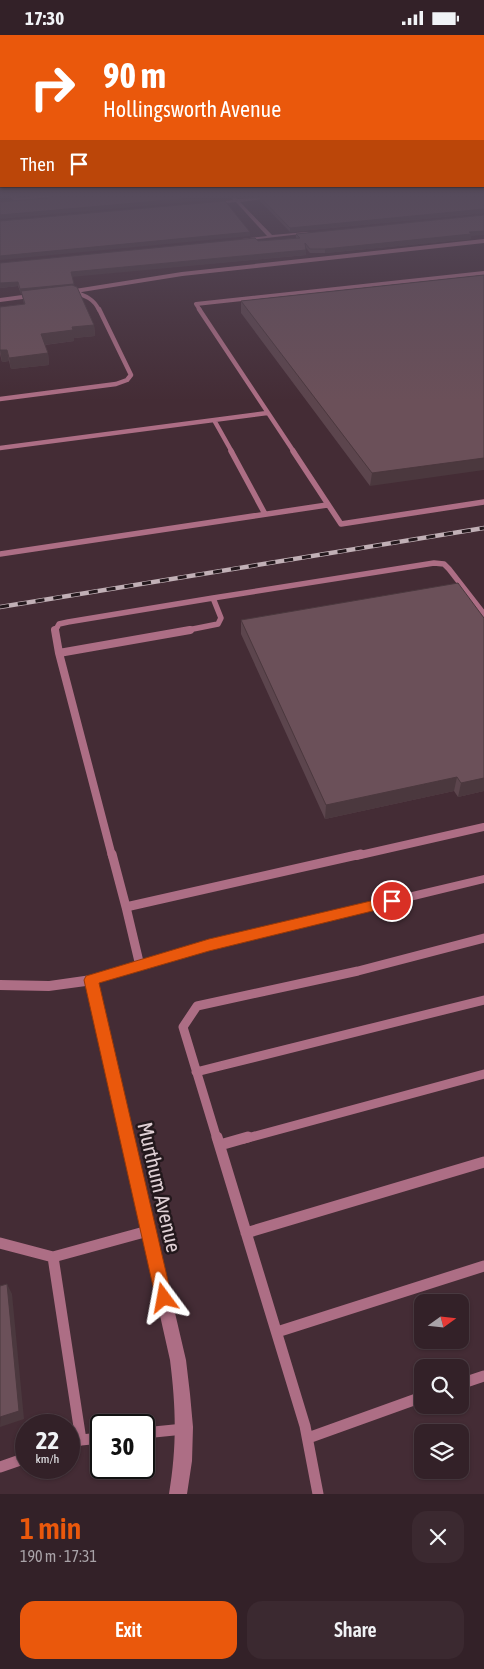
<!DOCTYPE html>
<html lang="en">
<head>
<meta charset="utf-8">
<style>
	:root { --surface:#332128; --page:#3b2930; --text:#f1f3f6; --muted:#a9a3a8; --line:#4e3e45; --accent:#ea580c }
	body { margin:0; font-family:"Asap Condensed",sans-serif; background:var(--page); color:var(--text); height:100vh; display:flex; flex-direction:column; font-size:19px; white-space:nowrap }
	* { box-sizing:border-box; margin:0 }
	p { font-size:16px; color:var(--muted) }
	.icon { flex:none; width:28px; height:28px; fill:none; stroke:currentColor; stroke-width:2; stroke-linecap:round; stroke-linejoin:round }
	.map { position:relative; height:1459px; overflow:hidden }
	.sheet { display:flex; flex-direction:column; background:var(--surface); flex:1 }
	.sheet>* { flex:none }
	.top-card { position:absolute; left:0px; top:0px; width:485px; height:152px; box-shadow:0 1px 4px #0004,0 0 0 1px var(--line); background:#ea580c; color:#fff; overflow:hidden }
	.needle { width:32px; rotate:75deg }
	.buttons { position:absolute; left:414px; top:1259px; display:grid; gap:10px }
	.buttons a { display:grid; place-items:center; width:55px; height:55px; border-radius:10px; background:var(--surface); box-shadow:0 1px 4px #0004,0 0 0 1px var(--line); font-size:25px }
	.speed { position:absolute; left:15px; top:1379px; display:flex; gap:10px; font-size:25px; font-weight:700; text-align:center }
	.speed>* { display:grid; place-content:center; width:65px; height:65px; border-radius:50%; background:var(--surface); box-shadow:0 1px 4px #0004,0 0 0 1px var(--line); line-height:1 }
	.speed small { font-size:12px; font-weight:400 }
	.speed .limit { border:2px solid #111; border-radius:8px; background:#fff; color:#111 }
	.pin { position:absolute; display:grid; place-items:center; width:42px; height:42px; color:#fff; margin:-21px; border:2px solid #fff; border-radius:50%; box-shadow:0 1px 5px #0007 }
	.me { position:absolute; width:55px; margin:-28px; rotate:347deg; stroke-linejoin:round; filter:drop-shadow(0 0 4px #0008) }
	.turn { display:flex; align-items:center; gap:18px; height:105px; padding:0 20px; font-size:22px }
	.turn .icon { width:65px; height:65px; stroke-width:2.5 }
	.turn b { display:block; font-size:35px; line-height:42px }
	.then { display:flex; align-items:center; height:48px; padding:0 20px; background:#0003; gap:10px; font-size:19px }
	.round { display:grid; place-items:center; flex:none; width:52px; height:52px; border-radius:15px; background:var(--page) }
	.summary { display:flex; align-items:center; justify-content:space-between; height:85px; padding:0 20px }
	h1 { font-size:30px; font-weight:600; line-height:38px; color:var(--accent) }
	.primary-button { display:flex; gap:10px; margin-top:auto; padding:10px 20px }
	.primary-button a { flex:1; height:58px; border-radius:15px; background:var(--accent); color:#fff; font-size:20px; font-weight:600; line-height:58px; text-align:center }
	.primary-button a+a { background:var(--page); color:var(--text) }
	.status { display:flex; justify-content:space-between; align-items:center; height:35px; padding:0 25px; background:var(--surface); direction:ltr }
	.status svg { height:14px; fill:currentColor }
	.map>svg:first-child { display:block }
</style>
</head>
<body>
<div class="status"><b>17:30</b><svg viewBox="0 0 49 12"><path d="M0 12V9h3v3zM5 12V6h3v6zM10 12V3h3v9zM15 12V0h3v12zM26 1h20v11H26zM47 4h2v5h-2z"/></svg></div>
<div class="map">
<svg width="484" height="1459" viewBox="0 0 484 1459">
	<rect width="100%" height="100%" fill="#442c35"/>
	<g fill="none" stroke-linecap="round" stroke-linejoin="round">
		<path stroke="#ad6e85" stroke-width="4" d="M13,162l5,3 30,-3
			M69,257l113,-18 302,-33
			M74,257c12,4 20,7 25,18
			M0,265l30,-4
			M200,275l-4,-6 288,-31"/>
		<path stroke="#ad6e85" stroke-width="4.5" d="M199,274l95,143
			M0,364l116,-15 11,-4 4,-5 -32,-66
			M214,385l18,32
			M0,413l267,-35"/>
		<path stroke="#ad6e85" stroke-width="5.5" d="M231,416l34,63
			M293,416l48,73 143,-22
			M0,519l327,-49
			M213,563l221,-35 10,1 5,5 35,45
			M55,596l4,-7 9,-2 145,-24 8,20 -3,6 -35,7"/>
		<path stroke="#ad6e85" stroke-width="8" d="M55,595l4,23
			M59,618l53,203
			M59,618l131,-23
			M356,821l128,-29"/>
		<path stroke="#ad6e85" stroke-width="9" d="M112,819l14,53 235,-53
			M126,872l14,59
			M196,1037l288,-72
			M217,1104l-34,-112 14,-21 161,-35 126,-33
			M244,1104l240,-65"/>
		<path stroke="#ad6e85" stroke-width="11" d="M217,1102l88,289 13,68
			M220,1110l28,-8
			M246,1198l238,-71
			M0,1208l53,14 95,-26
			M53,1222l28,183
			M277,1297l207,-66
			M460,1349l24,-8
			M144,1398l40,-4
			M308,1403l114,-41
			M69,1409l12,-4 20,-2
			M0,1432l26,-9"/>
		<path fill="#ad6e85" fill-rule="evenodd" d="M232,162l6,2 40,-2 -38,5 32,33 35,-3 2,1 -69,8 2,-2 25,-3 -31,-34 -23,2 -2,-1 22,-3z
			M484,840v8l-275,67 -111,33 88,377 4,34 3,33 -1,34 -5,33h-18c8,-48 7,-86 1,-134l-84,-374 -37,5 -49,-1v-10l49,1 42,-6 118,-35z"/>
		<g stroke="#c1b0b6" stroke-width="4.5">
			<path id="rail" d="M0,572l484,-79"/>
		</g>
		<use href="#rail" stroke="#23181c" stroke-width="3" stroke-dasharray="9" stroke-linecap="butt"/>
	</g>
	<path fill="#5c454d" d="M260,162h224v16l-194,19 -30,-31z
		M296,199l175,2v3l-146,14h-15l-4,-5v7l-234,21 2,10 20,39 1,11 -21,2v3l-29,4 3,8 1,12 -38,4 -2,-8 -7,1 -2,-8v-47l24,-3 -2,-10h-1l-3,-8 -18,2v-25l296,-25z
		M484,240l-114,211 -129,-173v-12z
		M241,585l243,171 -26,6 -4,-6 -129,28 -84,-185z"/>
	<path fill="#4b383e" d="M202,162h18v2l-220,20v-4z
		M484,174v4l-194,19v-4z
		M484,196v4l-13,1v3l-146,14v-4z
		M250,197v4l-250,24v-4z
		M306,215v5l-235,22v-5z
		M18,247v4l-18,2v-5z
		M74,249l1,4 -54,3 1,3h-1l-1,-5z
		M94,290l1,11 -21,2v3l-31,4 -2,-11 31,-7z
		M0,315h7l2,11 -7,1z
		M48,318l1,12 -38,4 -2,-11z
		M484,423v12l-114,16 2,-13z
		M457,742l-3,14 -129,28 1,-14z
		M484,743v13l-26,6 3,-14z
		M7,1249l5,10 12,125 -24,8z"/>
	<path fill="#6b5059" stroke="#4b383e" d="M58,162h144l-202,18v-13z
		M260,162h224v12l-194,19z
		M225,166l25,31 -250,24v-35z
		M484,180v16l-15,1 2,2 -146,15h-15l-5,-6 1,7 -235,22 3,12 -54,5 -2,-7 -18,1v-20l255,-25 3,3 42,-3 -4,-4z
		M484,240v183l-112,15 -131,-172z
		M72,250l5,2 17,38 -22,2 1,3 -32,4 7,19 -39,5 -2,-8h-7v-43l25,-3 -4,-13z
		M458,548l26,35v160l-23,5 -4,-6 -131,28 -85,-185z
		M7,1249l12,127 -19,6v-131z"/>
	<linearGradient id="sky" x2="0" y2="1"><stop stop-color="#25181d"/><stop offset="0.44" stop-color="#564b5c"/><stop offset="1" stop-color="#564b5c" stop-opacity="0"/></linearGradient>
	<rect width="484" height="366" fill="url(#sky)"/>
	<path fill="#ea580c" stroke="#983908" d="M392,861l5,1 2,4 -2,4 -188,46 -110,32 73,315 -2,6 -6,2 -7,-2 -73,-324 2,-4 123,-37z"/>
	<g text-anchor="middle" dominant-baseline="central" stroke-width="5" stroke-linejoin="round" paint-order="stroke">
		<g font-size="21" fill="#e0d0d5" stroke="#23181c">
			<text transform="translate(160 1152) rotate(77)">Murthum Avenue</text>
		</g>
	</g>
</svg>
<div class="buttons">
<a><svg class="needle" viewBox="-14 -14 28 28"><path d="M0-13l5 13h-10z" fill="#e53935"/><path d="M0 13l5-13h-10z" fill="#a9a3a8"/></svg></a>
<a><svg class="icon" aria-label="search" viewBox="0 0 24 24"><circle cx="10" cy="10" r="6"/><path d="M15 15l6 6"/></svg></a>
<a><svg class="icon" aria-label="layers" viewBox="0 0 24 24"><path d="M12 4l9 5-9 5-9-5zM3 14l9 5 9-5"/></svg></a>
</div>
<div class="speed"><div>22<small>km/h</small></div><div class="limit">30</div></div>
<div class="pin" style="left:392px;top:866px;background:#d93025"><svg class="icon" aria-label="arrive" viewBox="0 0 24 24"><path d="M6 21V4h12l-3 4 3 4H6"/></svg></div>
<svg class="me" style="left:164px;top:1263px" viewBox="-20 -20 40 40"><path d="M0-17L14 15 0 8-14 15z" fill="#ea580c" stroke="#fff" stroke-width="4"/></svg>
<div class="top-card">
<div class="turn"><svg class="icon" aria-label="right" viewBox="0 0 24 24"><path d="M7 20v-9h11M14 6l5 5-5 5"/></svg><div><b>90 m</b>Hollingsworth Avenue</div></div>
<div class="then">Then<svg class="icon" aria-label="arrive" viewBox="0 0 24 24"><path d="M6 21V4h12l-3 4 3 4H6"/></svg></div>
</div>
</div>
<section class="sheet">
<div class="summary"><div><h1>1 min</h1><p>190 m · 17:31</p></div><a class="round"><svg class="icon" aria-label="close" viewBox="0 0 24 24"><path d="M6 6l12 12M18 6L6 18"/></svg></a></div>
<div class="primary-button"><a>Exit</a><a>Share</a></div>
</section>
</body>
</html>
